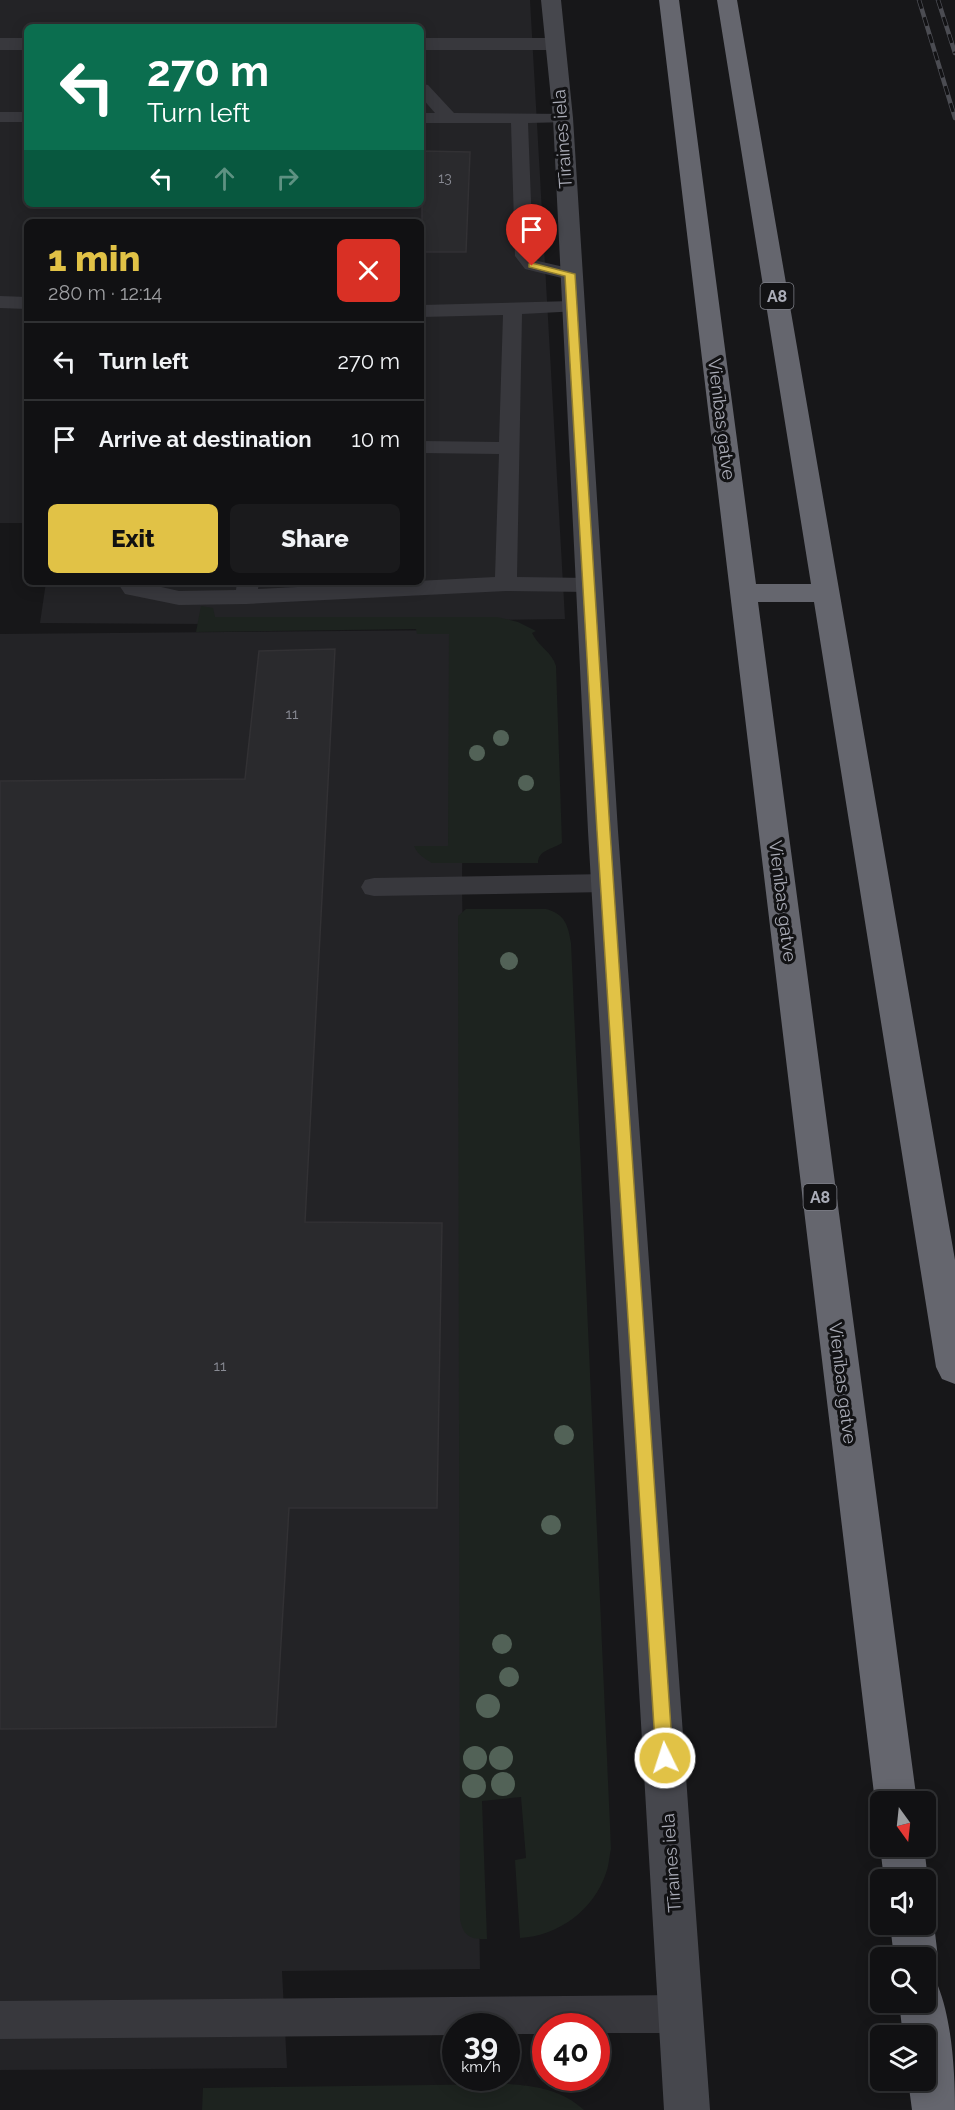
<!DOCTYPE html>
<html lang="en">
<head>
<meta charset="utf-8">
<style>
	:root { --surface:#111113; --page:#1a1a1c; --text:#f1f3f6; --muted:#9c9da0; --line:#303133; --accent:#e1c246 }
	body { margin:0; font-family:Raleway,sans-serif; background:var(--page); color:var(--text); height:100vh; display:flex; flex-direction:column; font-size:22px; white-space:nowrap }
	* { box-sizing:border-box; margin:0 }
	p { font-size:20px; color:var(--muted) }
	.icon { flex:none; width:33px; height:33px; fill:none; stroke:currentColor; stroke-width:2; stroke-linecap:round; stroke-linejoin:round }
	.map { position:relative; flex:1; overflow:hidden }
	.side { position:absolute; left:24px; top:219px; width:400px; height:366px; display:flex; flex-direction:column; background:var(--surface); border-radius:9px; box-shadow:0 3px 15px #0003,0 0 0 2px var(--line) }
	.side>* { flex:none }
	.guide { position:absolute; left:24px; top:24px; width:400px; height:183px; border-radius:9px; box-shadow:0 3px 15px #0003,0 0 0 2px var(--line); background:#0b6e4f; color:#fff; overflow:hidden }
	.needle { width:39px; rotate:165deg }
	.buttons { position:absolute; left:870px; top:1791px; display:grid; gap:12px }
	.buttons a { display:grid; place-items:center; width:66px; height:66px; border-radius:9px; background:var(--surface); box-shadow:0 3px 15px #0003,0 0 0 2px var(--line); font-size:30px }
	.speed { position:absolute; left:442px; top:2013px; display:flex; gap:12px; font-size:30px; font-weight:700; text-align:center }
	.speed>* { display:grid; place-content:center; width:78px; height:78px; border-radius:50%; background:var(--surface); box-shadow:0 3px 15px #0003,0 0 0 2px var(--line); line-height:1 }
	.speed small { font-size:15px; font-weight:400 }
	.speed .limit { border:9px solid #d22; background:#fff; color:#111 }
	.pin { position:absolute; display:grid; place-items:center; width:51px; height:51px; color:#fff; margin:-62px -26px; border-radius:50% 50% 50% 0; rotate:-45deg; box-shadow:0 0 6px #0007 }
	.pin .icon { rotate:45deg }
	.me { position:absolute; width:66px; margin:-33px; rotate:356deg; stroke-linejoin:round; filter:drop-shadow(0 0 4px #0008) }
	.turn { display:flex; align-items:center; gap:21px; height:126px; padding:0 24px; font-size:27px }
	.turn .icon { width:78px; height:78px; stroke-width:2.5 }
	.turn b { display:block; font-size:42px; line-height:51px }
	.lanes { display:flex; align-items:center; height:57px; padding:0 24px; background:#0003; justify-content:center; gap:30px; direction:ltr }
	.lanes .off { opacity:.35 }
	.round { display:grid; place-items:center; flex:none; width:63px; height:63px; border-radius:9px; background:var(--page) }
	.overview { display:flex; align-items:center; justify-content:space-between; height:102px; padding:0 24px }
	h1 { font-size:36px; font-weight:800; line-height:45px; color:var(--accent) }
	.button { display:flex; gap:12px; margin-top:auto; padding:12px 24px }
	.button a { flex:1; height:69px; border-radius:9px; background:var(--accent); color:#111; font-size:24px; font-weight:800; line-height:69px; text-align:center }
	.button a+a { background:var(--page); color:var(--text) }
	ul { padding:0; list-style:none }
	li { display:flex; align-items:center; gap:18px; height:78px; padding:0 24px; border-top:2px solid var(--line) }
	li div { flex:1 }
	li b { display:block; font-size:22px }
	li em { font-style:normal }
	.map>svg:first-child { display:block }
</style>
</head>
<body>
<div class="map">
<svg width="955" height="2110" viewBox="0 0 955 2110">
	<rect width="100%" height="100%" fill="#171719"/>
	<path fill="#232326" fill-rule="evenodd" d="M0,0h530l35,619 -361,5 -164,-1 6,-41h376v-360h-395v301h-27zM27,27h395v177h-395z
		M464,630l-2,257 18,1082 -198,2 5,97 -287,2v-1436z"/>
	<path fill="#1d231f" d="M201,606l12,2 2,9h282l21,5 18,9 -4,2c6,13 20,19 24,33l6,177c-9,6 -24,7 -24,20h-106c-8,-5 -14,-8 -18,-17h34l1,-212h-32l-1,-5 -220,3z
		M466,909h80c19,5 22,16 25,34l40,906c-2,8 -2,17 -5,24 -12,37 -48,63 -86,65l-5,-78 11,-2 -5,-61 -39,4 5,138c-16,1 -24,-3 -27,-20l-2,-1003z
		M508,2084c29,2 54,6 76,26h-382l1,-22z"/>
	<path fill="#2a2a2d" stroke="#323134" stroke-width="1.5" d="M422,151l48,1 -4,100h-44z
		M335,649l-30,573 137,1 -5,285h-148l-13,219 -276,2v-948l245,-2 14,-128z"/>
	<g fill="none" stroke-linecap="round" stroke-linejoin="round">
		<path fill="#38383d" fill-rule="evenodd" d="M422,84l6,1 26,28 115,1 3,4 -3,4 -41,1 5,132 5,6 39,9 2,4 -2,4 -7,2 -45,-11 -10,-13 -4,-133h-89v-10h13l-13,-15z
			M0,112h27v10h-27z
			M0,296l27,1v12l-27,-1z
			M572,301l7,2 3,4 -3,4 -57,3 -5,263 73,1 8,2 3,5 -3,5 -8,2 -84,-1 -260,13 -67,1 -54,-11 -8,-12h22l40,9 57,-1 1,-8h22l-1,7 237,-12 4,-123 -77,-1v-12l77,1 4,-127 -81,2v-12z
			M607,874l9,2 4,7 -4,7 -9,2 -233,4 -9,-2 -4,-7 4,-7 9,-2z
			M681,1995l13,6 6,13 -6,13 -13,6h-84v-7h-51v8h-39v-8h-51v9l-456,4v-38z"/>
		<path fill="#38383d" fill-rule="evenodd" d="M0,38h27v12h-27z
			M422,38h132l7,2 3,4 -3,4 -7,2h-132z"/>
		<path fill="#46474d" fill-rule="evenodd" d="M541,0h20l12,118 45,713 92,1279h-46l-76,-1279 -35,-713z"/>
		<path fill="#65666e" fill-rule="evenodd" d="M659,0h20l77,584h55l-94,-584h20l218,1260v124l-13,-5 -6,-12 -122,-765h-56l159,1200h-37v14l-5,-14z
			M880,1846h44l4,34 -2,6v-6h-42z
			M926,1907l8,17 4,34 -6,16 -6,2v-18h-32l-4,-34h36z
			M926,1981l12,5c14,35 17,86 17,124h-43l-4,-30h18v-44h-23l-4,-34h27z"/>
		<g stroke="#4b4c52" stroke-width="4.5">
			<path id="rail" d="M919,0l36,118
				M938,0l17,53"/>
		</g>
		<use href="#rail" stroke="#121214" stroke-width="3" stroke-dasharray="9" stroke-linecap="butt"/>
	</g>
	<g fill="#526257">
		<circle cx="501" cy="738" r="8"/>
		<circle cx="477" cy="753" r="8"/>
		<circle cx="526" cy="783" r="8"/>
		<circle cx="509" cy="961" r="9"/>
		<circle cx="564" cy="1435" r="10"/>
		<circle cx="551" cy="1525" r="10"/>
		<circle cx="502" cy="1644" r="10"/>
		<circle cx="509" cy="1677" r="10"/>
		<circle cx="488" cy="1706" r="12"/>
		<circle cx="475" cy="1758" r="12"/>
		<circle cx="501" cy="1758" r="12"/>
		<circle cx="503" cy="1784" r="12"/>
		<circle cx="474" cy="1786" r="12"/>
	</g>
	<path fill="#e1c246" stroke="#927e2e" stroke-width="1.5" d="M532,263l43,11 35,557 63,927 -2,6 -6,2 -7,-2 -2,-6 -59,-927 -32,-555 -36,-9v-3z"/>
	<g text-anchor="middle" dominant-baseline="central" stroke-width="6" stroke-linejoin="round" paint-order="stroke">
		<g font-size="14" fill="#898b94">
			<text x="445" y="178">13</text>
		</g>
		<g font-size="15" fill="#898b94">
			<text x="292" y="714">11</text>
			<text x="220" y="1366">11</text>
		</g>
		<g fill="#121214" stroke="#7c7e86" stroke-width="1.5">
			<rect x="760.5" y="283" width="33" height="26" rx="4.5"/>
			<rect x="803.5" y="1184" width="33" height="26" rx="4.5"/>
		</g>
		<g font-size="16" font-weight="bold" fill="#aaacb7">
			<text x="777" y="296">A8</text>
			<text x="820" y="1197">A8</text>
		</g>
		<g font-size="18" fill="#aaacb7" stroke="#121214">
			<text transform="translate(562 139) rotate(-94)">Tīraines iela</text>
			<text transform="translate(722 419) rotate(83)">Vienības gatve</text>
			<text transform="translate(783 901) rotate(83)">Vienības gatve</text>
			<text transform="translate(843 1383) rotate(83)">Vienības gatve</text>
			<text transform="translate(671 1863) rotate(-94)">Tīraines iela</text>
		</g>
	</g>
</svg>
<div class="buttons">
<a><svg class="needle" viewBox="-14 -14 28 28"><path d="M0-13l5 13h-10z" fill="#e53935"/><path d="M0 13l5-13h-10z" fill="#9c9da0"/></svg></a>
<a><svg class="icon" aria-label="sound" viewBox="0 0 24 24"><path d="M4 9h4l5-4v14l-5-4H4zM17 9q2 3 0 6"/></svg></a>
<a><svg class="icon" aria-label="search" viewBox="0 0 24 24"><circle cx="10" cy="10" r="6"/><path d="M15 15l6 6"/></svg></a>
<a><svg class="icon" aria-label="layers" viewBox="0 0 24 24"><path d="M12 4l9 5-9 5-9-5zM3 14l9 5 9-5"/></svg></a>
</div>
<div class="speed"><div>39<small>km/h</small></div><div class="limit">40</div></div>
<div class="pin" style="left:532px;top:266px;background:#d93025"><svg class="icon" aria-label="arrive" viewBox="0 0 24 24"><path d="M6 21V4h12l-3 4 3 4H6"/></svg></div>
<svg class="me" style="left:665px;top:1758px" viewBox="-20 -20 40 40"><circle r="17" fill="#e1c246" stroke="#fff" stroke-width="3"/><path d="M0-11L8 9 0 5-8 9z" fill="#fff"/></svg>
<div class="guide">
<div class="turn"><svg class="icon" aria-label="left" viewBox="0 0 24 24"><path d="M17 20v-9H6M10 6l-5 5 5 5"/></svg><div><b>270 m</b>Turn left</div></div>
<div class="lanes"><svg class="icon" aria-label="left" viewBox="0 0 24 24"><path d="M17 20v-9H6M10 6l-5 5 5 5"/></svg><svg class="icon off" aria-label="ahead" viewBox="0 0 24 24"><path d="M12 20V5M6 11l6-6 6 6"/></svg><svg class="icon off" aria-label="right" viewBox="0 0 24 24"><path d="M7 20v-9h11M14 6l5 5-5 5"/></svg></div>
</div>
<section class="side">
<div class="overview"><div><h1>1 min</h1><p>280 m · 12:14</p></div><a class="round" style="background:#d93025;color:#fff"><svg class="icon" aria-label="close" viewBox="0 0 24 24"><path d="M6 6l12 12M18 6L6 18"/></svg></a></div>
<ul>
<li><svg class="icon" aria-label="left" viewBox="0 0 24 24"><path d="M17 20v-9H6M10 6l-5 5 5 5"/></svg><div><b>Turn left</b></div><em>270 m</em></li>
<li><svg class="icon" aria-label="arrive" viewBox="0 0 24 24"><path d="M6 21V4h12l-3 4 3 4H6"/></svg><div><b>Arrive at destination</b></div><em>10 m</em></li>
</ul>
<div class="button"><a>Exit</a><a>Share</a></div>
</section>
</div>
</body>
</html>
